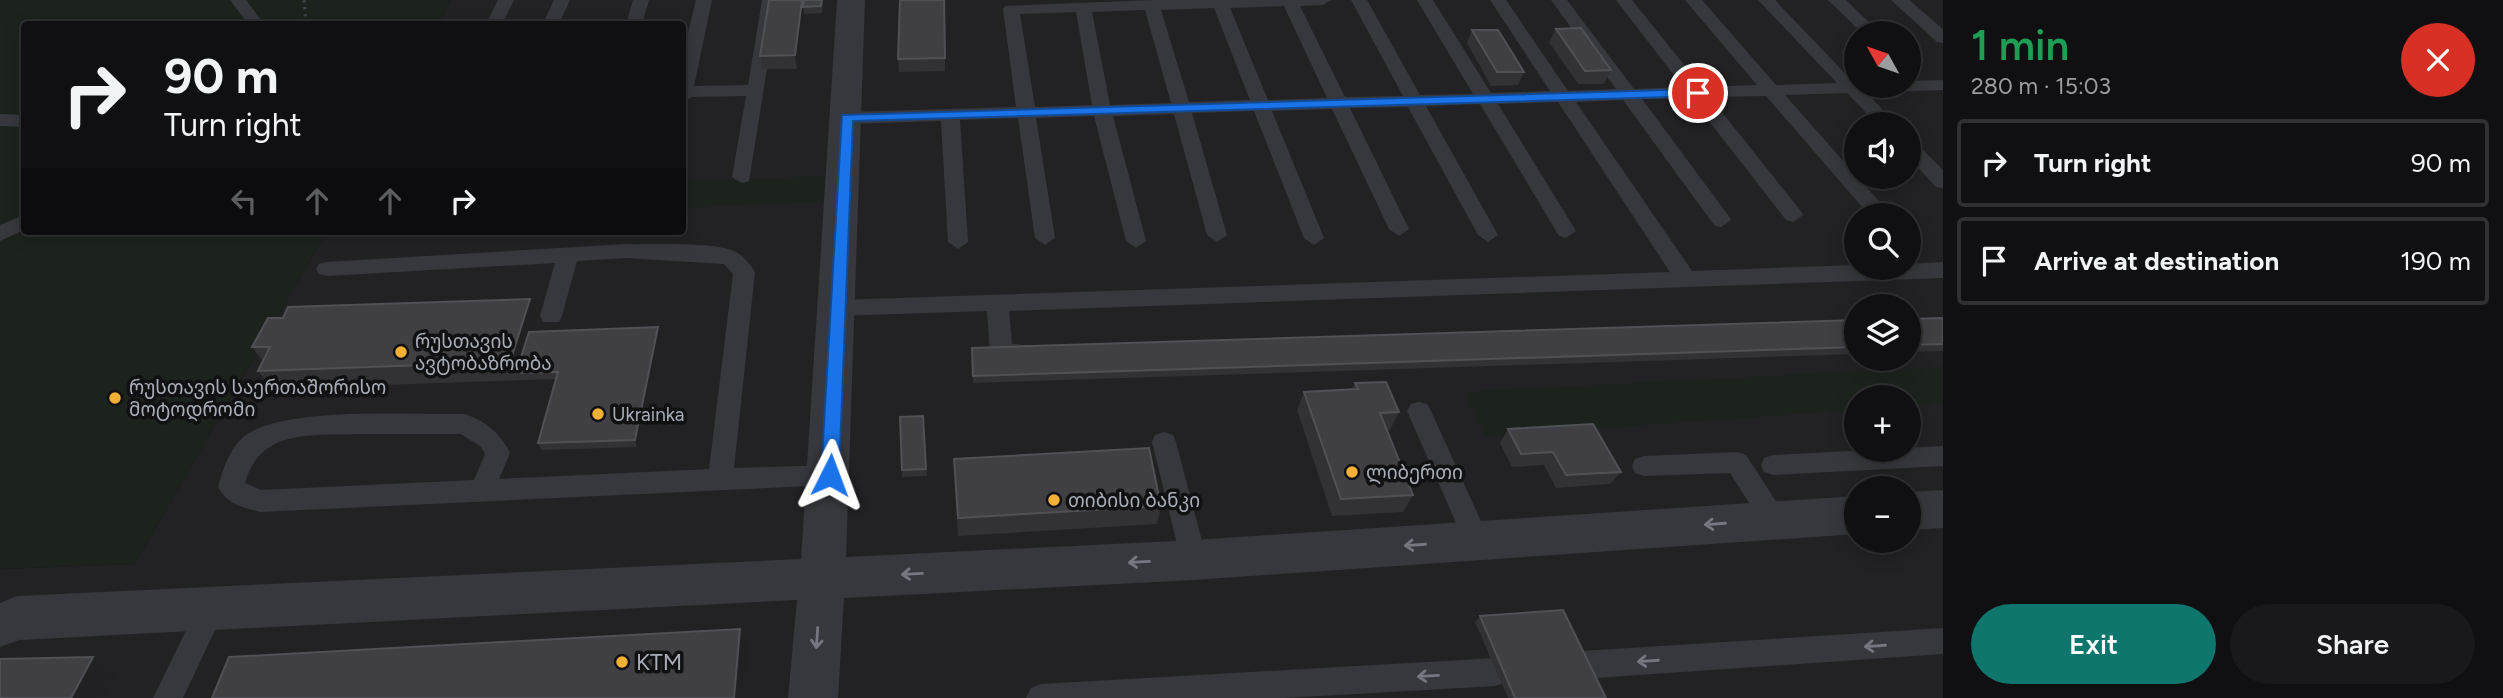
<!DOCTYPE html>
<html lang="en">
<head>
<meta charset="utf-8">
<style>
	:root { --surface:#101012; --page:#19191b; --text:#f1f3f6; --muted:#9c9d9f; --line:#303032; --accent:#0f766e }
	body { margin:0; font-family:Figtree,"Noto Sans Georgian",sans-serif; background:var(--page); color:var(--text); height:100vh; display:flex; flex-direction:column; font-size:26px; white-space:nowrap }
	* { box-sizing:border-box; margin:0 }
	p { font-size:23px; color:var(--muted) }
	.icon { flex:none; width:38px; height:38px; fill:none; stroke:currentColor; stroke-width:2; stroke-linecap:round; stroke-linejoin:round }
	.map { position:relative; flex:1; overflow:hidden }
	.details { display:flex; flex-direction:column; background:var(--surface); width:560px }
	.details>* { flex:none }
	.banner { position:absolute; left:21px; top:21px; width:665px; height:214px; border-radius:7px; box-shadow:0 4px 18px #0003,0 0 0 2px var(--line); background:#101012; color:var(--text); overflow:hidden }
	.needle { width:46px; rotate:310deg }
	.buttons { position:absolute; left:1844px; top:21px; display:grid; gap:14px }
	.buttons a { display:grid; place-items:center; width:77px; height:77px; border-radius:50%; background:var(--surface); box-shadow:0 4px 18px #0003,0 0 0 2px var(--line); font-size:35px }
	.pin { position:absolute; display:grid; place-items:center; width:60px; height:60px; color:#fff; margin:-30px; border:4px solid #fff; border-radius:50%; box-shadow:0 2px 7px #0007 }
	.me { position:absolute; width:77px; margin:-38px; rotate:3deg; stroke-linejoin:round; filter:drop-shadow(0 0 5px #0008) }
	.turn { display:flex; align-items:center; gap:24px; height:147px; padding:0 28px; font-size:32px }
	.turn .icon { width:91px; height:91px; stroke-width:2.5 }
	.turn b { display:block; font-size:49px; line-height:60px }
	.lanes { display:flex; align-items:center; height:66px; padding:0 28px; background:#0003; justify-content:center; gap:35px; direction:ltr }
	.lanes .off { opacity:.35 }
	.round { display:grid; place-items:center; flex:none; width:74px; height:74px; border-radius:37px; background:var(--page) }
	.headline { display:flex; align-items:center; justify-content:space-between; height:119px; padding:0 28px }
	h1 { font-size:42px; font-weight:600; line-height:52px; color:#1e9e55 }
	.cta { display:flex; gap:14px; margin-top:auto; padding:14px 28px }
	.cta a { flex:1; height:80px; border-radius:42px; background:var(--accent); color:#fff; font-size:28px; font-weight:600; line-height:80px; text-align:center }
	.cta a+a { background:var(--page); color:var(--text) }
	ul { padding:0; list-style:none }
	li { display:flex; align-items:center; gap:21px; height:88px; margin:0 14px 10px; padding:0 14px; border:4px solid var(--line); border-radius:7px }
	li div { flex:1 }
	li b { display:block; font-size:26px }
	li em { font-style:normal }
	main { display:flex; flex:1; min-height:0 }
	.map>svg:first-child { display:block }
</style>
</head>
<body>
<main>
<div class="map">
<svg width="1943" height="698" viewBox="0 0 1943 698">
	<rect width="100%" height="100%" fill="#161618"/>
	<path fill="#222225" fill-rule="evenodd" d="M451,0h1492v698h-1943v-129l135,-5 192,-333h355v-207h-244zM1857,33h52v53h-52zM1857,124h52v53h-52zM1857,215h52v53h-52zM1857,306h52v53h-52zM1857,397h52v53h-52zM1857,488h52v53h-52z"/>
	<path fill="#1c231d" d="M0,0h451l-13,24h-414v207h303l-192,333 -135,5z
		M844,175l-1,25 -160,8 -1,-26z
		M1943,367v36l-34,3v-9h-52v13l-371,26 -22,-44z"/>
	<g fill="none" stroke-linecap="round" stroke-linejoin="round">
		<path stroke="#3d3f44" stroke-width="3.5" stroke-dasharray="2.5 4.5" stroke-linecap="butt" d="M304,0l2,24"/>
		<path fill="#37383d" fill-rule="evenodd" d="M230,0h16l18,24h-16z
			M498,0h16l-12,24h-16z
			M554,0h16l-11,24h-16z
			M633,0h16l-7,24h-16z
			M696,0h16l-18,86 54,-1 14,-85h16l-29,181 -7,2 -10,-6 14,-81 -55,1 -9,6v-46z
			M1153,0h178l-8,5 -23,1 45,91 58,-1 -52,-96h16l53,95 53,-1 -56,-94h16l58,93 59,-2 -60,-91h16l62,91 48,-2 -65,-89h16l67,89 49,-2 -67,-87h16l70,87 55,-2 -72,-85h17l74,85 61,-2 -79,-83h17l82,86h52v-5l34,-1v10l-76,3 29,31h-19l-30,-31 -62,2 99,112 1,8h-16l-103,-119 -56,1 90,113 3,5 -10,7 -7,-2 -95,-122 -49,1 86,116 3,5 -10,7 -7,-2 -91,-125 -47,2 116,169 165,-6 52,3v-4l34,-2v16l-934,33 3,33 23,2 3,6 -3,6c-13,4 -29,5 -42,1l-3,-6 -3,-42 -150,5 -8,-2 -3,-6 3,-6 8,-2 833,-28 -112,-170 -60,2 78,127 -10,7 -7,-2 -79,-132 -54,2 72,129 -10,7 -10,-7 -70,-128 -58,1 59,121 -10,7 -10,-7 -57,-120 -60,2 52,127 -10,7 -10,-7 -50,-127 -62,2 35,122 -10,7 -10,-7 -33,-121 -61,2 33,125 -10,7 -10,-7 -32,-125 -58,2 19,120 -10,7 -10,-7 -17,-120 -58,2 8,122 -10,7 -10,-7 -7,-121 -94,3 -9,-6 9,-6 169,-5 -13,-98 2,-3zM1284,6l43,92 -59,2 -38,-92zM1214,8l36,92 -61,2 -28,-92zM1145,10l26,93 -61,2 -18,-93zM1076,12l16,93 -57,2 -15,-93z
			M1828,0h18l34,33h-18z
			M1891,0h18l34,29v14l-6,-1z
			M0,114l24,1v12l-24,-1z
			M1909,141l7,2 27,27v18l-7,-1 -27,-29z
			M24,215v15l-24,11v-16z
			M626,244c27,1 87,-3 110,8 7,4 15,13 19,20l-21,196 96,-3 9,3 4,7 -4,7 -9,3 -569,27c-18,-4 -34,-8 -43,-25 5,-18 12,-40 28,-52 40,-29 168,-20 219,-21 21,7 36,20 45,39l-11,26 210,-10 24,-195 -9,-10 -98,-6 -49,3 -15,55 -3,6h-16l-3,-6 15,-53 -228,13 -8,-2 -3,-5 3,-5 8,-2zM360,434h101l20,13 4,7 -11,26 -213,10 -16,-7c15,-55 67,-47 115,-49z
			M1419,402l8,2 4,7 59,130 -4,8 -9,4 -9,-4 -4,-8 -57,-130 4,-7z
			M1164,432l9,3 3,7 31,118 -4,8 -9,4 -9,-4 -4,-8 -29,-118 3,-7z
			M1943,446v20l-170,9 -9,-3 -3,-7 3,-7 9,-3z
			M1737,452l9,3 37,57 4,8 -4,8 -9,3 -9,-3 -35,-55 -86,3 -9,-3 -3,-7 3,-7 9,-3z
			M211,596l10,4 4,9 -42,89h-30l48,-98z
			M1943,628v26l-361,25 -10,-4 -4,-10 4,-10 10,-4z
			M1496,658l10,4 4,10 -4,10 -10,4 -211,12h-259l5,-10 10,-4z"/>
		<path fill="#37383d" fill-rule="evenodd" d="M837,0h28l-19,557 348,-17 663,-44v38l-663,46 -350,18 -6,100h-50l9,-98 -778,40 -19,7v-44l17,-7 784,-37z
			M1943,490v38l-34,2v-38z"/>
	</g>
	<path fill="#323236" d="M769,0h54l-1,13 -18,1 -7,55h-35l-2,-13z
		M944,0l1,71 -46,1 -1,-13z
		M1556,29l55,41 -7,14h-26l-29,-42z
		M1472,30l52,42 -6,13 -27,1 -24,-43z
		M539,318l-4,13 126,3 -24,113 -96,3 -3,-7 18,-64 -284,10 -14,-18 5,-10 -11,-14z
		M1943,318v33l-34,1v-33z
		M1857,320v34l-884,29 -1,-35z
		M1355,383l44,29 -9,18h-3l26,65 -10,17 -71,4 -35,-106 7,-18 48,-3z
		M923,416l4,60 -25,1 -2,-60z
		M1508,429l113,43 -11,12 -54,4 -12,-23 -32,2 -12,-24z
		M954,459l207,47 -4,18 -199,12z
		M1480,616l126,82h-98l-33,-76z"/>
	<path fill="#212124" d="M802,0h4l-3,7 1,7 -7,55 -2,-14z
		M530,299l9,19 -17,55h-6l4,8 -10,-19z
		M658,327l3,7 -24,113 -2,-7z
		M740,629l7,19 -5,50h-8z
		M93,657l22,16 -13,25h-31z"/>
	<path fill="#3f3f44" stroke="#4f5156" stroke-width="2" d="M769,0h33l-7,55 -35,1z
		M804,0h18l-1,6 -18,1z
		M900,0h44l1,58 -47,1z
		M1581,28l30,42 -26,1 -29,-42z
		M1472,30h26l26,42h-27z
		M530,299l-20,63 -252,9 12,-24h-18l16,-29h15l5,-11z
		M1943,318v26l-34,1v-26z
		M1857,320v27l-884,29 -1,-28z
		M658,327l-23,113 -97,3 20,-71 -42,1 13,-41z
		M1386,382l13,30 -19,1 33,82 -72,4 -37,-107 54,-3 -3,-6z
		M923,416l3,53 -24,1 -2,-53z
		M1593,424l28,48 -55,3 -13,-23 -32,2 -13,-25z
		M1149,448l12,58 -203,12 -4,-59z
		M1563,610l43,88h-91l-35,-82z
		M740,629l-6,69h-522l17,-41z
		M93,657l-22,41h-71v-39z"/>
	<defs><path id="oneway-shaft" d="M-6 0H5M1.5-3L5.5 0L1.5 3" fill="none" stroke-width="1.6" stroke-linecap="round" stroke-linejoin="round" transform="scale(1.75)"/></defs>
	<g stroke="#757881">
		<use href="#oneway-shaft" transform="translate(1715 524) rotate(176)"/>
		<use href="#oneway-shaft" transform="translate(1415 545) rotate(176)"/>
		<use href="#oneway-shaft" transform="translate(1139 562) rotate(177)"/>
		<use href="#oneway-shaft" transform="translate(912 574) rotate(177)"/>
		<use href="#oneway-shaft" transform="translate(817 638) rotate(94)"/>
		<use href="#oneway-shaft" transform="translate(1875 646) rotate(176)"/>
		<use href="#oneway-shaft" transform="translate(1648 661) rotate(176)"/>
		<use href="#oneway-shaft" transform="translate(1428 676) rotate(177)"/>
	</g>
	<path fill="#1a73e8" stroke="#114b97" stroke-width="2" d="M1698,89l4,2v5l-849,25 -14,354 -9,7 -9,-7 21,-360z"/>
	<g fill="#f2b134" stroke="#111113" stroke-width="2.5">
		<circle cx="401" cy="352" r="7"/>
		<circle cx="115" cy="398" r="7"/>
		<circle cx="598" cy="414" r="7"/>
		<circle cx="1352" cy="472" r="7"/>
		<circle cx="1054" cy="500" r="7"/>
		<circle cx="622" cy="662" r="7"/>
	</g>
	<g text-anchor="middle" dominant-baseline="central" stroke-width="7" stroke-linejoin="round" paint-order="stroke">
		<g font-size="19" fill="#a8adb8" stroke="#111113" text-anchor="start">
			<text x="415" y="341">რუსთავის<tspan x="415" dy="22">ავტობაზრობა</tspan></text>
			<text x="129" y="387">რუსთავის საერთაშორისო<tspan x="129" dy="22">მოტოდრომი</tspan></text>
			<text x="612" y="414">Ukrainka</text>
			<text x="1366" y="472">ლიბერთი</text>
			<text x="1068" y="500">თიბისი ბანკი</text>
		</g>
		<g font-size="23" fill="#a8adb8" stroke="#111113" text-anchor="start">
			<text x="636" y="662">KTM</text>
		</g>
	</g>
</svg>
<div class="buttons">
<a><svg class="needle" viewBox="-14 -14 28 28"><path d="M0-13l5 13h-10z" fill="#e53935"/><path d="M0 13l5-13h-10z" fill="#9c9d9f"/></svg></a>
<a><svg class="icon" aria-label="sound" viewBox="0 0 24 24"><path d="M4 9h4l5-4v14l-5-4H4zM17 9q2 3 0 6"/></svg></a>
<a><svg class="icon" aria-label="search" viewBox="0 0 24 24"><circle cx="10" cy="10" r="6"/><path d="M15 15l6 6"/></svg></a>
<a><svg class="icon" aria-label="layers" viewBox="0 0 24 24"><path d="M12 4l9 5-9 5-9-5zM3 14l9 5 9-5"/></svg></a>
<a>+</a>
<a>−</a>
</div>
<div class="pin" style="left:1698px;top:93px;background:#d93025"><svg class="icon" aria-label="arrive" viewBox="0 0 24 24"><path d="M6 21V4h12l-3 4 3 4H6"/></svg></div>
<svg class="me" style="left:830px;top:475px" viewBox="-20 -20 40 40"><path d="M0-17L14 15 0 8-14 15z" fill="#1a73e8" stroke="#fff" stroke-width="4"/></svg>
<div class="banner">
<div class="turn"><svg class="icon" aria-label="right" viewBox="0 0 24 24"><path d="M7 20v-9h11M14 6l5 5-5 5"/></svg><div><b>90 m</b>Turn right</div></div>
<div class="lanes"><svg class="icon off" aria-label="left" viewBox="0 0 24 24"><path d="M17 20v-9H6M10 6l-5 5 5 5"/></svg><svg class="icon off" aria-label="ahead" viewBox="0 0 24 24"><path d="M12 20V5M6 11l6-6 6 6"/></svg><svg class="icon off" aria-label="ahead" viewBox="0 0 24 24"><path d="M12 20V5M6 11l6-6 6 6"/></svg><svg class="icon" aria-label="right" viewBox="0 0 24 24"><path d="M7 20v-9h11M14 6l5 5-5 5"/></svg></div>
</div>
</div>
<section class="details">
<div class="headline"><div><h1>1 min</h1><p>280 m · 15:03</p></div><a class="round" style="background:#d93025;color:#fff"><svg class="icon" aria-label="close" viewBox="0 0 24 24"><path d="M6 6l12 12M18 6L6 18"/></svg></a></div>
<ul>
<li><svg class="icon" aria-label="right" viewBox="0 0 24 24"><path d="M7 20v-9h11M14 6l5 5-5 5"/></svg><div><b>Turn right</b></div><em>90 m</em></li>
<li><svg class="icon" aria-label="arrive" viewBox="0 0 24 24"><path d="M6 21V4h12l-3 4 3 4H6"/></svg><div><b>Arrive at destination</b></div><em>190 m</em></li>
</ul>
<div class="cta"><a>Exit</a><a>Share</a></div>
</section>
</main>
</body>
</html>
